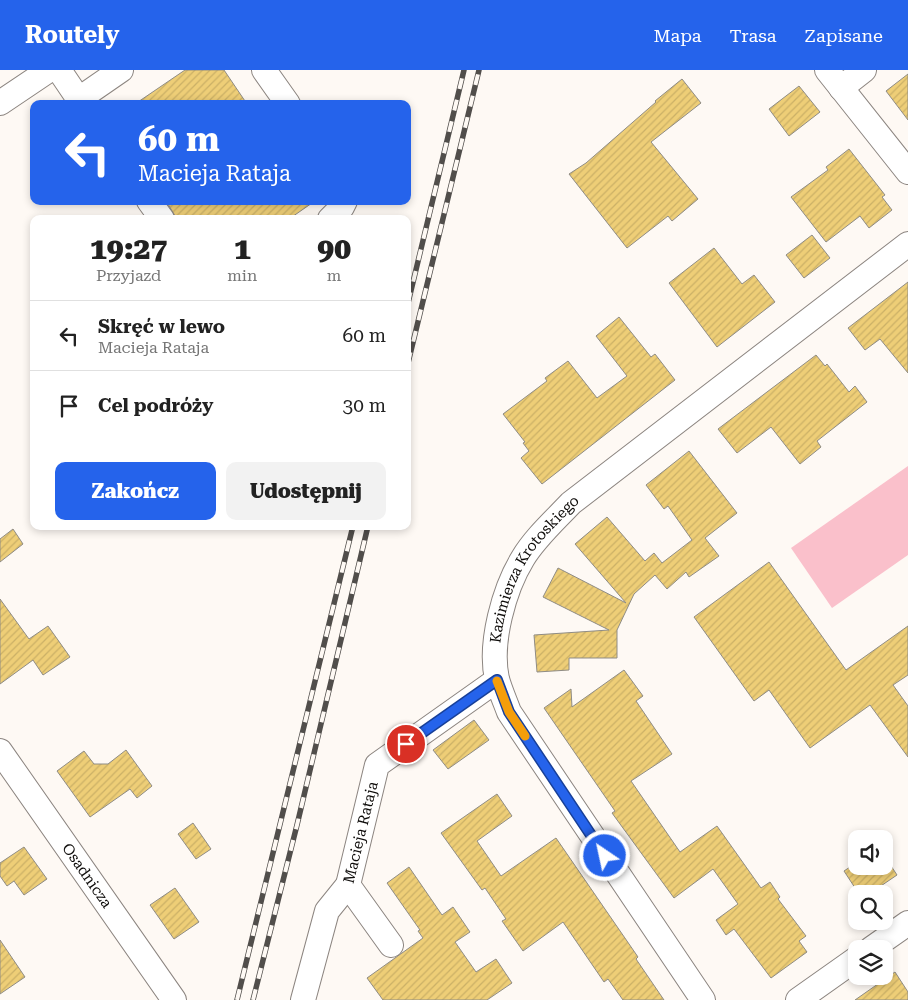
<!DOCTYPE html>
<html lang="pl">
<head>
<meta charset="utf-8">
<style>
	:root { --surface:#fff; --page:#f2f2f2; --text:#222; --muted:#767676; --line:#e0e0e0; --accent:#2563eb }
	body { margin:0; font-family:"Roboto Serif",serif; background:var(--page); color:var(--text); height:100vh; display:flex; flex-direction:column; font-size:19px; white-space:nowrap }
	* { box-sizing:border-box; margin:0 }
	p { font-size:16px; color:var(--muted) }
	.icon { flex:none; width:28px; height:28px; fill:none; stroke:currentColor; stroke-width:2; stroke-linecap:round; stroke-linejoin:round }
	.map { position:relative; flex:1; overflow:hidden }
	.side { position:absolute; left:30px; top:145px; width:381px; height:315px; display:flex; flex-direction:column; background:var(--surface); border-radius:10px; box-shadow:0 2px 8px #0003 }
	.side>* { flex:none }
	.hud { position:absolute; left:30px; top:30px; width:381px; height:105px; border-radius:10px; box-shadow:0 2px 8px #0003; background:#2563eb; color:#fff; overflow:hidden }
	.tools { position:absolute; left:848px; top:760px; display:grid; gap:10px }
	.tools a { display:grid; place-items:center; width:45px; height:45px; border-radius:10px; background:var(--surface); box-shadow:0 2px 8px #0003; font-size:25px }
	.pin { position:absolute; display:grid; place-items:center; width:42px; height:42px; color:#fff; margin:-21px; border:2px solid #fff; border-radius:50%; box-shadow:0 1px 5px #0007 }
	.me { position:absolute; width:55px; margin:-28px; rotate:326deg; stroke-linejoin:round; filter:drop-shadow(0 0 4px #0008) }
	.turn { display:flex; align-items:center; gap:18px; height:105px; padding:0 25px; font-size:22px }
	.turn .icon { width:65px; height:65px; stroke-width:2.5 }
	.turn b { display:block; font-size:35px; line-height:42px }
	.eta { display:flex; justify-content:space-evenly; align-items:center; height:85px; text-align:center }
	.eta b { font-size:30px; font-weight:800; line-height:35px }
	.button { display:flex; gap:10px; margin-top:auto; padding:10px 25px }
	.button a { flex:1; height:58px; border-radius:10px; background:var(--accent); color:#fff; font-size:20px; font-weight:800; line-height:58px; text-align:center }
	.button a+a { background:var(--page); color:var(--text) }
	ul { padding:0; list-style:none }
	li { display:flex; align-items:center; gap:15px; height:70px; padding:0 25px; border-top:1px solid var(--line) }
	li div { flex:1 }
	li b { display:block; font-size:19px }
	li em { font-style:normal }
	header { display:flex; align-items:center; gap:30px; box-sizing:border-box; height:70px; padding:0 25px; background:var(--accent); color:#fff }
	header strong { font-size:24px }
	nav { display:flex; gap:28px; margin-inline-start:auto; font-size:18px }
	.map>svg:first-child { display:block }
</style>
</head>
<body>
<header>
<strong>Routely</strong>
<nav><a>Mapa</a><a>Trasa</a><a>Zapisane</a></nav>
</header>
<div class="map">
<svg width="908" height="930" viewBox="0 0 908 930">
	<defs>
		<pattern id="building-hatch" width="6" height="6" patternUnits="userSpaceOnUse" patternTransform="scale(1.25)"><rect width="6" height="6" fill="#eece77"/><path d="M-1 1l2-2M0 6l6-6M5 7l2-2" fill="none" stroke="#cbb066"/></pattern>
	</defs>
	<rect width="100%" height="100%" fill="#fef9f4"/>
	<path fill="#fac0cb" d="M908,396v89l-76,53 -41,-60z"/>
	<path fill="url(#building-hatch)" stroke="#8f8c85" d="M185,0h39l23,34h-112z
		M908,4v46l-22,-29z
		M682,9l19,24 -50,39 47,57 -26,22 -4,-5 -41,32 -58,-74 17,-11 70,-61 -1,-1z
		M799,16l21,26 -31,24 -20,-27z
		M849,79l36,46 -3,2 10,13 -23,18 -9,-12 -34,26 -35,-45 37,-27 -2,-3z
		M166,131h149l-26,18h-112z
		M812,165l18,23 -26,20 -18,-23z
		M714,178l28,36 12,-9 21,27 -58,45 -48,-64z
		M908,212v91l-28,-34 -15,11 -17,-22z
		M619,247l32,40 4,-3 20,26 -133,104 -21,-26 8,-7 -6,-8 2,-1 -22,-28 44,-33 -2,-3 23,-17 29,37 30,-22 -31,-40z
		M816,285l9,11 2,-2 22,28 6,-6 12,16 -50,39 4,6 -21,17 -29,-37 -34,26 -19,-24z
		M689,381l48,62 -32,25 14,18 -30,21 -3,-5 -19,17 -12,-14 -21,19 -17,36v28h-48v12l-32,2 -3,-37 75,-5 -66,-33 15,-29 68,35 -51,-59 32,-27 38,44 9,-8 8,10 30,-23 -24,-34 -4,3 -18,-24z
		M13,459l10,15 -23,18v-23z
		M769,492l77,108 62,-44v49l-15,10 15,21v51l-38,-52 -60,43 -41,-58 -15,11 -60,-84z
		M0,529l29,40 19,-13 22,31 -27,18 -10,-15 -33,24z
		M624,600l19,26 -7,5 36,53 -41,27 49,71 37,-26 44,62 9,-6 10,15 -2,2 28,37 -7,5 8,11 -36,26 -37,-49 -8,6 -10,-15 22,-16 -25,-35 -39,29 -62,-85 3,-2 -71,-103 27,-19 1,18z
		M474,650l15,20 -41,29 -15,-19z
		M126,680l26,36 -15,12 -7,-9 -40,28 -33,-46 27,-20 10,13h14z
		M497,724l15,22 -35,25 24,35 55,-38 82,119 -2,2 28,41h-41l-15,-21 -4,3 -41,-60 -40,29 -21,-30 4,-2 -21,-31 -3,2 -41,-57z
		M193,753l18,26 -15,10 -18,-25z
		M24,777l23,32 -23,16 -10,-14 -7,5 -7,-10v-13z
		M884,785l13,20 -28,19h-10l-15,-23 12,-8v3h28z
		M409,797l33,48 11,-8 17,25 -15,10 21,30 20,-13 16,24 -25,17h-104l-16,-22 56,-40 -5,-7 2,-1 -33,-47z
		M175,818l24,34 -25,17 -24,-34z
		M0,870l25,37 -25,17z
		M895,902l13,20v8h-53z"/>
	<g fill="none" stroke-linecap="round" stroke-linejoin="round">
		<g stroke="#8c8580" stroke-width="26">
			<g id="minor">
				<path d="M59,0l23,34"/>
				<path d="M264,0l24,34"/>
				<path d="M827,0l81,102"/>
				<path d="M841,18l23,-18"/>
				<path d="M79,29l42,-29"/>
				<path d="M0,33l49,-33"/>
				<path d="M149,131l13,18"/>
				<path d="M330,149l12,-12 3,-6"/>
				<path id="s1" d="M0,681l174,249"/>
				<path id="s2" d="M391,875l-43,-60 29,-120 120,-85"/>
				<path d="M871,879l37,-26"/>
				<path d="M303,930l24,-89 21,-26"/>
				<path id="s3" d="M703,930l-194,-288c-4,-11 -9,-22 -12,-33 -8,-36 7,-90 26,-121 12,-20 31,-37 48,-55l337,-259"/>
				<path d="M798,930l58,-41"/>
			</g>
		</g>
		<use href="#minor" stroke="#fff" stroke-width="24"/>
		<g stroke="#514e4b" stroke-width="5.5">
			<path id="rail" d="M408,233l56,-233
				M408,293l71,-293
				M237,930l116,-474
				M253,930l44,-175 71,-299"/>
		</g>
		<use href="#rail" stroke="#fef9f4" stroke-width="4" stroke-dasharray="11" stroke-linecap="butt"/>
	</g>
	<g fill="none" stroke-linecap="round" stroke-linejoin="round">
		<g stroke="#184099" stroke-width="12">
			<path id="route" d="M406,674l91,-64 12,32 96,144"/>
		</g>
		<use href="#route" stroke="#2563eb" stroke-width="9"/>
		<path stroke="#f59e0b" stroke-width="9" d="M497,611l12,31 16,24"/>
	</g>
	<g text-anchor="middle" dominant-baseline="central" stroke-width="4.5" stroke-linejoin="round" paint-order="stroke">
		<g font-size="15" fill="#0e0c0a" stroke="#fef9f4">
			<text stroke="none"><textPath href="#s3" startOffset="504">Kazimierza Krotoskiego</textPath></text>
			<text stroke="none"><textPath href="#s2" startOffset="128">Macieja Rataja</textPath></text>
			<text stroke="none"><textPath href="#s1" startOffset="152">Osadnicza</textPath></text>
		</g>
	</g>
</svg>
<div class="tools">
<a><svg class="icon" aria-label="sound" viewBox="0 0 24 24"><path d="M4 9h4l5-4v14l-5-4H4zM17 9q2 3 0 6"/></svg></a>
<a><svg class="icon" aria-label="search" viewBox="0 0 24 24"><circle cx="10" cy="10" r="6"/><path d="M15 15l6 6"/></svg></a>
<a><svg class="icon" aria-label="layers" viewBox="0 0 24 24"><path d="M12 4l9 5-9 5-9-5zM3 14l9 5 9-5"/></svg></a>
</div>
<div class="pin" style="left:406px;top:674px;background:#d93025"><svg class="icon" aria-label="arrive" viewBox="0 0 24 24"><path d="M6 21V4h12l-3 4 3 4H6"/></svg></div>
<svg class="me" style="left:605px;top:786px" viewBox="-20 -20 40 40"><circle r="17" fill="#2563eb" stroke="#fff" stroke-width="3"/><path d="M0-11L8 9 0 5-8 9z" fill="#fff"/></svg>
<div class="hud">
<div class="turn"><svg class="icon" aria-label="left" viewBox="0 0 24 24"><path d="M17 20v-9H6M10 6l-5 5 5 5"/></svg><div><b>60 m</b>Macieja Rataja</div></div>
</div>
<section class="side">
<div class="eta">
<div><b>19:27</b><p>Przyjazd</p></div>
<div><b>1</b><p>min</p></div>
<div><b>90</b><p>m</p></div>
</div>
<ul>
<li><svg class="icon" aria-label="left" viewBox="0 0 24 24"><path d="M17 20v-9H6M10 6l-5 5 5 5"/></svg><div><b>Skręć w lewo</b><p>Macieja Rataja</p></div><em>60 m</em></li>
<li><svg class="icon" aria-label="arrive" viewBox="0 0 24 24"><path d="M6 21V4h12l-3 4 3 4H6"/></svg><div><b>Cel podróży</b></div><em>30 m</em></li>
</ul>
<div class="button"><a>Zakończ</a><a>Udostępnij</a></div>
</section>
</div>
</body>
</html>
